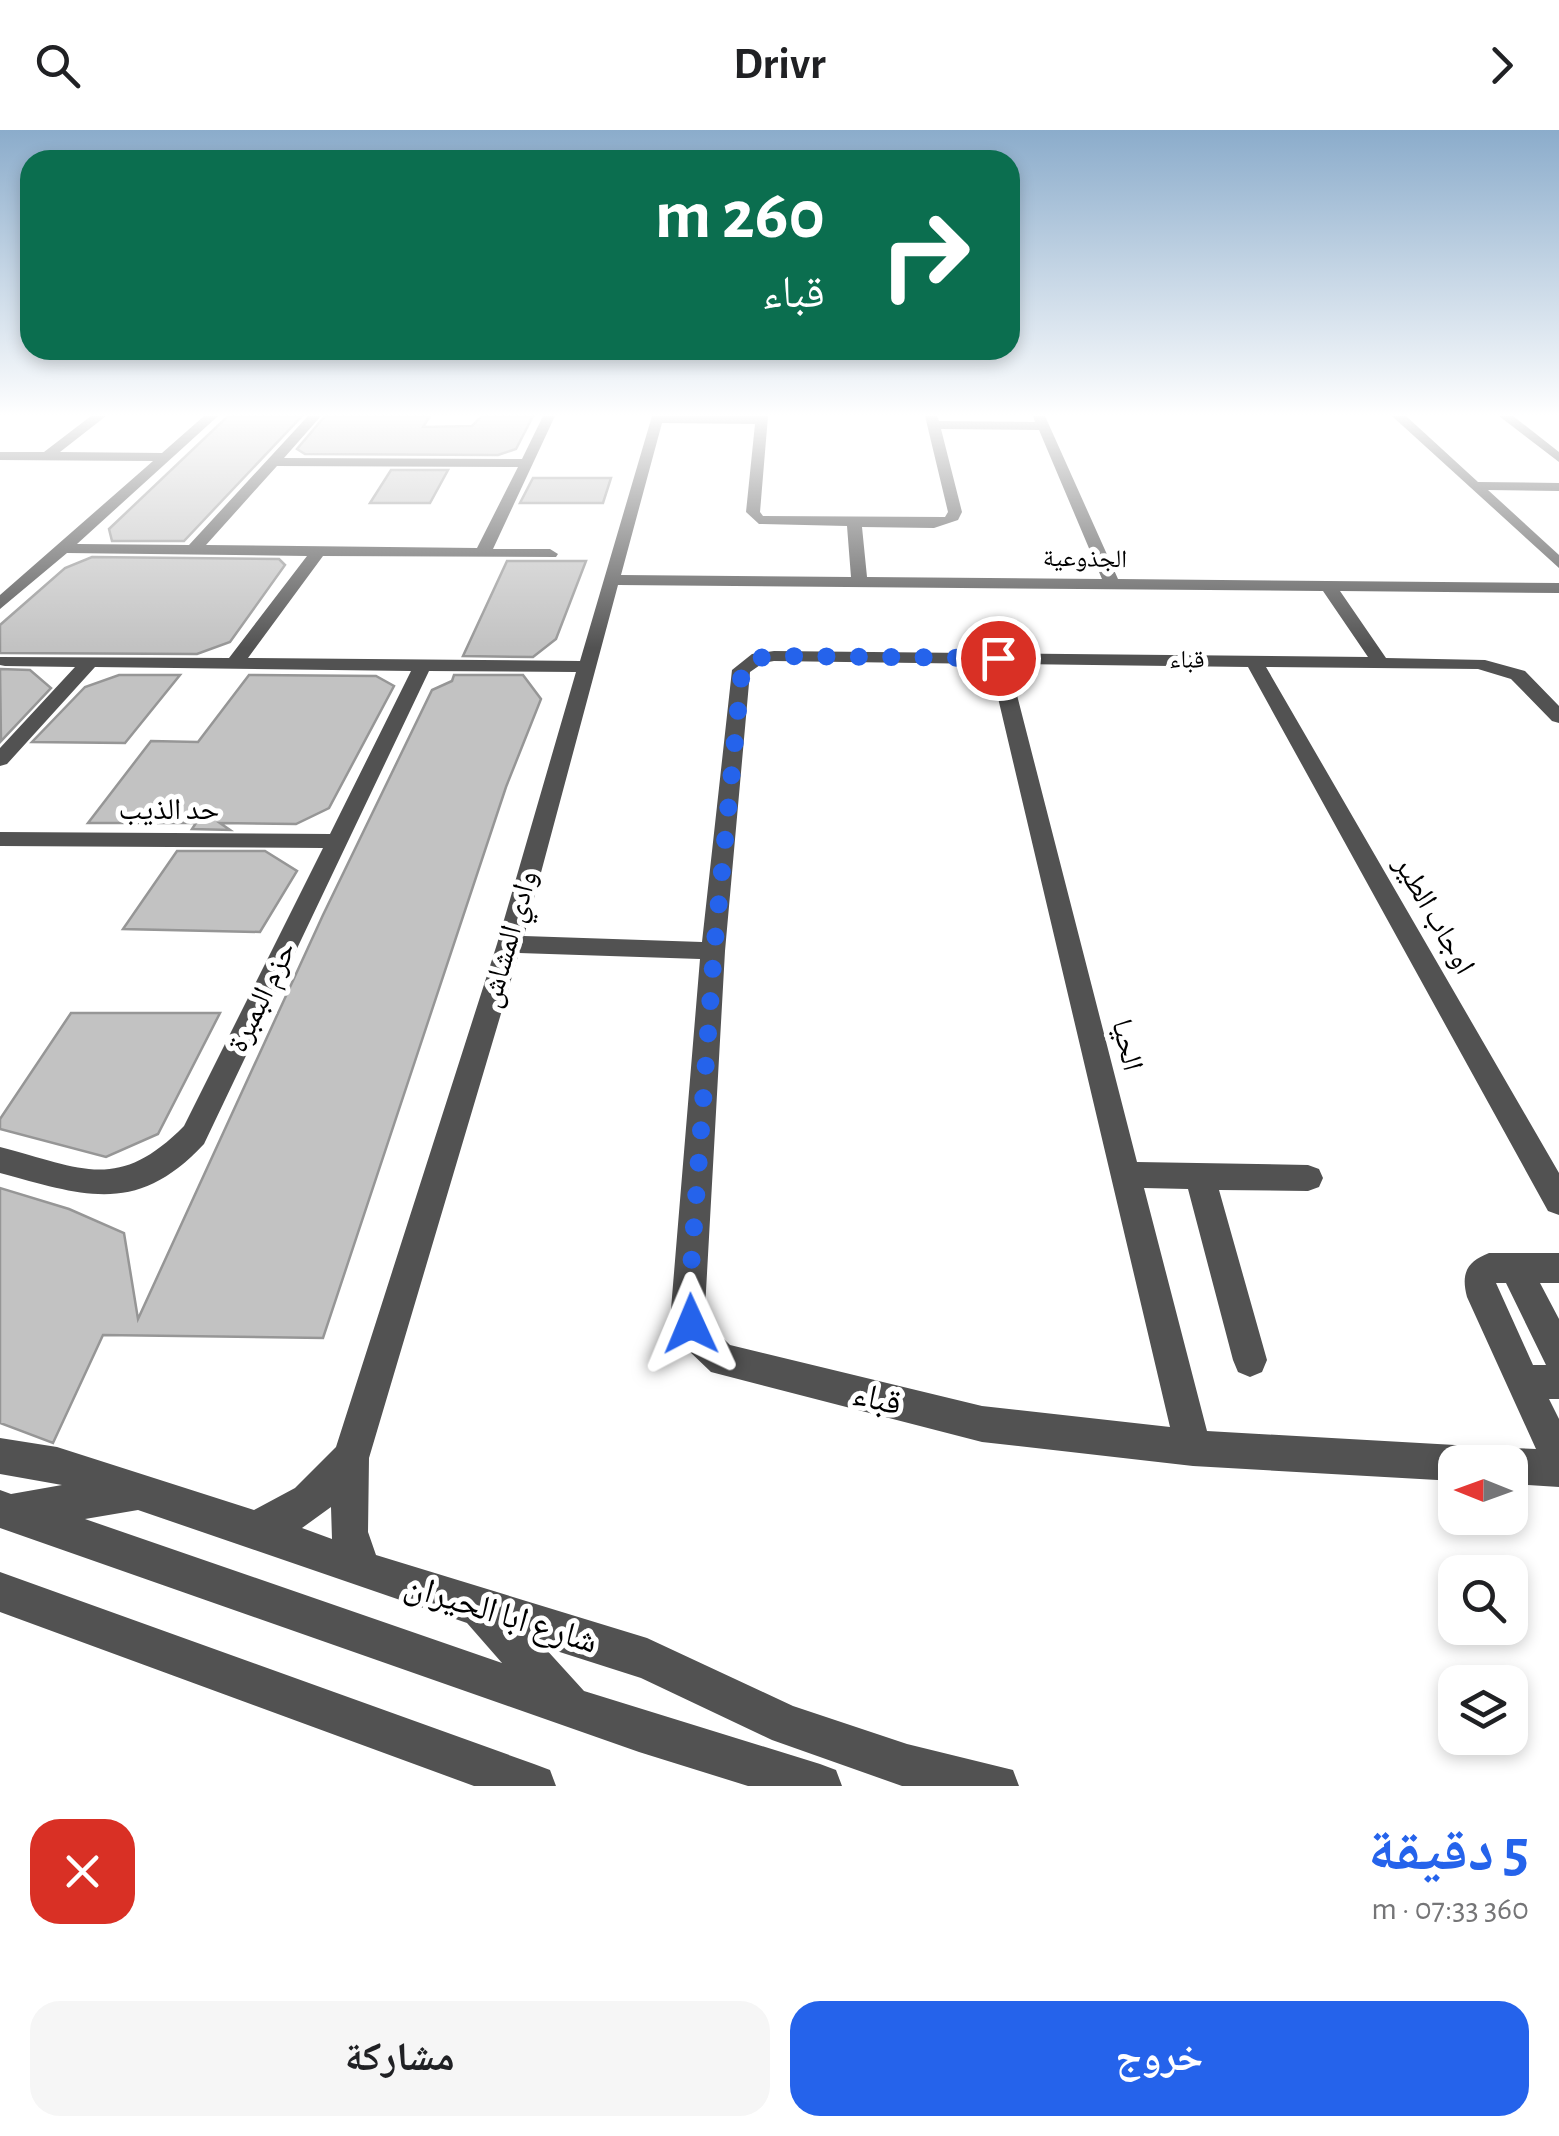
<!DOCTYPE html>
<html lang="ar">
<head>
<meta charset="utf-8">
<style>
	:root { --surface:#fff; --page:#f6f6f6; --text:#202124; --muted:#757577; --accent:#2563eb }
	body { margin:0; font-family:"Alegreya Sans","Noto Naskh Arabic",sans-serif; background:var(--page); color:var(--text); direction:rtl; height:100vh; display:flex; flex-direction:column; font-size:38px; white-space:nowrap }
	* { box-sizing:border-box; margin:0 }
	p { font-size:32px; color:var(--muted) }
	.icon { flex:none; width:55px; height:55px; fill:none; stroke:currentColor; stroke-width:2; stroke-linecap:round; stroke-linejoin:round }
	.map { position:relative; height:1656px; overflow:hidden; direction:ltr }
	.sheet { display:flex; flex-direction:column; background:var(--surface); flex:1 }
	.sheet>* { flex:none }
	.guide { position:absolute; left:20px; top:20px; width:1000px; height:210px; border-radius:30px; box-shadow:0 5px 15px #0003; direction:rtl; background:#0b6e4f; color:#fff; overflow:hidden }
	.needle { width:65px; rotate:271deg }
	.controls { position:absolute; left:1438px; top:1315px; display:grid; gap:20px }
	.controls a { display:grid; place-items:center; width:90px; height:90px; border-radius:20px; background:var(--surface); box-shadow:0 5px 15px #0003; font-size:50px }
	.pin { position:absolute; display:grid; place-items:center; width:85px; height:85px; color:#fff; margin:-42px; border:5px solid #fff; border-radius:50%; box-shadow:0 2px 10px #0007 }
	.me { position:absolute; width:110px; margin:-55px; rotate:359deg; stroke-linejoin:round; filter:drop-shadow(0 0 8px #0008) }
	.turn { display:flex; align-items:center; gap:35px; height:210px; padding:0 30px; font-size:45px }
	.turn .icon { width:130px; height:130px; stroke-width:2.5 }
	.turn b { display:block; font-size:70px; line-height:85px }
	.round { display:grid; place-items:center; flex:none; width:105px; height:105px; border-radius:30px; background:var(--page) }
	.overview { display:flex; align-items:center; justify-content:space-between; height:170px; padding:0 30px }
	h1 { font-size:60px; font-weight:700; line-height:75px; color:var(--accent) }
	.action { display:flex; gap:20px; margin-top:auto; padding:20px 30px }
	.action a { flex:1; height:115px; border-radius:30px; background:var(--accent); color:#fff; font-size:40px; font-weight:700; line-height:115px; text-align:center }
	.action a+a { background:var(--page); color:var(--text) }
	header { display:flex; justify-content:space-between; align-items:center; height:130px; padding:0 30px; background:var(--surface); font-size:45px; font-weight:700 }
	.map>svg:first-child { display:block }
</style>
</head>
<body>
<header><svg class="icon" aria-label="forward" viewBox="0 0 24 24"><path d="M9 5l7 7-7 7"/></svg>Drivr<svg class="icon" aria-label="search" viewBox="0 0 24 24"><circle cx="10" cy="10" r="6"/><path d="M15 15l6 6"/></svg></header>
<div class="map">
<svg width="1559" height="1656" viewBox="0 0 1559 1656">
	<rect width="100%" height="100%" fill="#fff"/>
	<path fill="#c2c2c2" stroke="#969696" stroke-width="2.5" d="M228,286h74l-118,125h-72l-3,-12z
		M325,286h105l-7,11 49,-1 10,-10h51l-17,33 -18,6 -193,-1 -8,-5z
		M391,340h57l-18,33h-60z
		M533,348h78l-8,25h-83z
		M92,427l187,2 6,6 -55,77 -33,12 -197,-1v-28l65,-57z
		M507,431h79l-30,78 -23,18 -70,-1z
		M0,539l30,1 21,18 -50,53z
		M119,545h61l-55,68 -93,-1 53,-55z
		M249,545l127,1 18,10 -65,122 -33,16 -76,-1 10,7 -38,-1 4,-6h-108l63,-82 47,1z
		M454,545h69l18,24 -35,88 -183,551 -220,-3 -50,108 -53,-20v-235l69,21 55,24 14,86 185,-404 109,-225 20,-9z
		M177,721h88l32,20 -37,61 -137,-3z
		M71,883h149l-62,121 -52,23 -106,-28v-10z"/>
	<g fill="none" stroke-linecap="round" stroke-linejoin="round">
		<path fill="#525252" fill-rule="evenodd" d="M91,286h15l-46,36 102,1 42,-37h14l-141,128 112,1 119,-129h13l-37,42 238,1 21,-43h12l-62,133h57l8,5 -2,3 -233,-1 -75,102 332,3 72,-245h116l-8,96 3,4 182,1 3,-5 -23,-96h12l2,5 96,1 -2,-6h12l73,163 441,4v10l-219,-2 46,67 99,2 40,11 34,35v17l-7,-2 -41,-42 -33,-10 -212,-2 293,506v42l-11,-4 -300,-544 -239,-3 128,498 171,3 11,4 4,9 -4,9 -11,4 -89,-1 48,170 -5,12 -12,5 -12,-5 -5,-12 -45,-171 -44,-1 63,243 248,14 13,5 5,12h-18v19l-262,-15 -211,-24 -271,-70 -23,-22 -17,-41 29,-350 -181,-6 -150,505 -1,74 8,23 271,83 146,68 114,38 106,26 6,16h-117l-130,-46 -131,-62 -97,-31 40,44 236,73 16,6 6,16h-94l-109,-34 -639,-224v-38l11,4 51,-9 -62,-11v-36l57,9 197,63 41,-22 41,-41 161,-503 79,-272 -147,-1 -225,473c-67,72 -119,52 -204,29v-26c81,21 118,46 184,-21l139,-278 -323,-2v-14l330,2 81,-163 -316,-4 -88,97 -7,2v-18l75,-81 -70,-1 -5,-1v-8l229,1 78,-102 -240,-3 -67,56v-14l153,-134 -153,-1v-8h44zM662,293l93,1 -9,88 13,12 88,2 4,51 -230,-2zM941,299l98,1 63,149 -235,-2 -5,-50 72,1 24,-8 4,-8zM277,336l241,1 -41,81 -271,-3zM618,455l705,6 45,66 -594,-6 -22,3 -20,16 -30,272 -178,-6zM774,531l216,3 180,763 -188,-21 -252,-61 -18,-18 -7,-18 20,-358 25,-279 13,-9zM331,1377l1,32 -30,-11zM138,1380l329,113 35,40 -417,-144z
			M1392,286h14l72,66 81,1v8l-71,-1 71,65v13z
			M1499,286h14l46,36v10z
			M1489,1123h70v30h-19l19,36v80h-10l10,20v68l-49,-3v-22h-17l4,-9 13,-5 26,1 -69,-152c-6,-23 -1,-35 22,-44zM1496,1153h10l40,82h-13z
			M0,1442l534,192 16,6 6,16h-82l-474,-174z"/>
	</g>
	<linearGradient id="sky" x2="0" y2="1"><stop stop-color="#8baccb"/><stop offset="0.55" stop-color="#fff"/><stop offset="1" stop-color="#fff" stop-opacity="0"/></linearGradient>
	<rect width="1559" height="518" fill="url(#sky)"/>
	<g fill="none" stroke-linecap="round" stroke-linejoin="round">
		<path stroke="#2563eb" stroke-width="18" stroke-dasharray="0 32.4" d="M691,1194l-3,-15 26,-358 28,-281 16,-12 16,-2 224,2"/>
	</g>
	<g text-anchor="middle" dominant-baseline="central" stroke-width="10" stroke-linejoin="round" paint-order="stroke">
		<g font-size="25" fill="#000" stroke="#fff">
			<text transform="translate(1085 429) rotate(1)">الجذوعية</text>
			<text transform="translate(1187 530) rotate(1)">قباء</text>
		</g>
		<g font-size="30" fill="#000" stroke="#fff">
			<text x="169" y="680">حد الذيب</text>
			<text transform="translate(1434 785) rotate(60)">اوجاب الطير</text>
			<text transform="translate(509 809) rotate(-74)">وادي المشاش</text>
			<text transform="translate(262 867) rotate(-64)">حزم البمبرة</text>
			<text transform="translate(1127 915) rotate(76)">الحيا</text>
		</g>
		<g font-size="35" fill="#000" stroke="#fff">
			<text transform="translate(877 1269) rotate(14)">قباء</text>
			<text transform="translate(501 1484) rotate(17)">شارع ابا الحيران</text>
		</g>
	</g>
</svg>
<div class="controls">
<a><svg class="needle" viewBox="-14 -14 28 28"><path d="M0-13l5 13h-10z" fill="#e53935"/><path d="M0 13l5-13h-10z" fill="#757577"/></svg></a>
<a><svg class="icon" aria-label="search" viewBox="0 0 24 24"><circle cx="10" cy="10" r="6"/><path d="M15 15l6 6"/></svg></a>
<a><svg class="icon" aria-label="layers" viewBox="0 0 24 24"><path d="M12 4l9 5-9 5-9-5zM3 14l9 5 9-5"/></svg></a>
</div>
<div class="pin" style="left:998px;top:528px;background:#d93025"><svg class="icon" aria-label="arrive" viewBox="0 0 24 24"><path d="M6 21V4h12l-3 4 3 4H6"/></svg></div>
<svg class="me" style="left:691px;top:1194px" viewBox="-20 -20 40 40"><path d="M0-17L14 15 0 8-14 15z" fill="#2563eb" stroke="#fff" stroke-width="4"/></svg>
<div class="guide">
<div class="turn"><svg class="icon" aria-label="right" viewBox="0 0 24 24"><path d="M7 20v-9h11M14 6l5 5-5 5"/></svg><div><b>260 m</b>قباء</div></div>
</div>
</div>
<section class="sheet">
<div class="overview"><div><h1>5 دقيقة</h1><p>360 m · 07:33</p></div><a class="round" style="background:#d93025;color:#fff"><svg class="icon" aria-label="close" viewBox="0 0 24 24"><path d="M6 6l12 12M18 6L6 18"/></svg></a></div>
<div class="action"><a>خروج</a><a>مشاركة</a></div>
</section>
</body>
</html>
